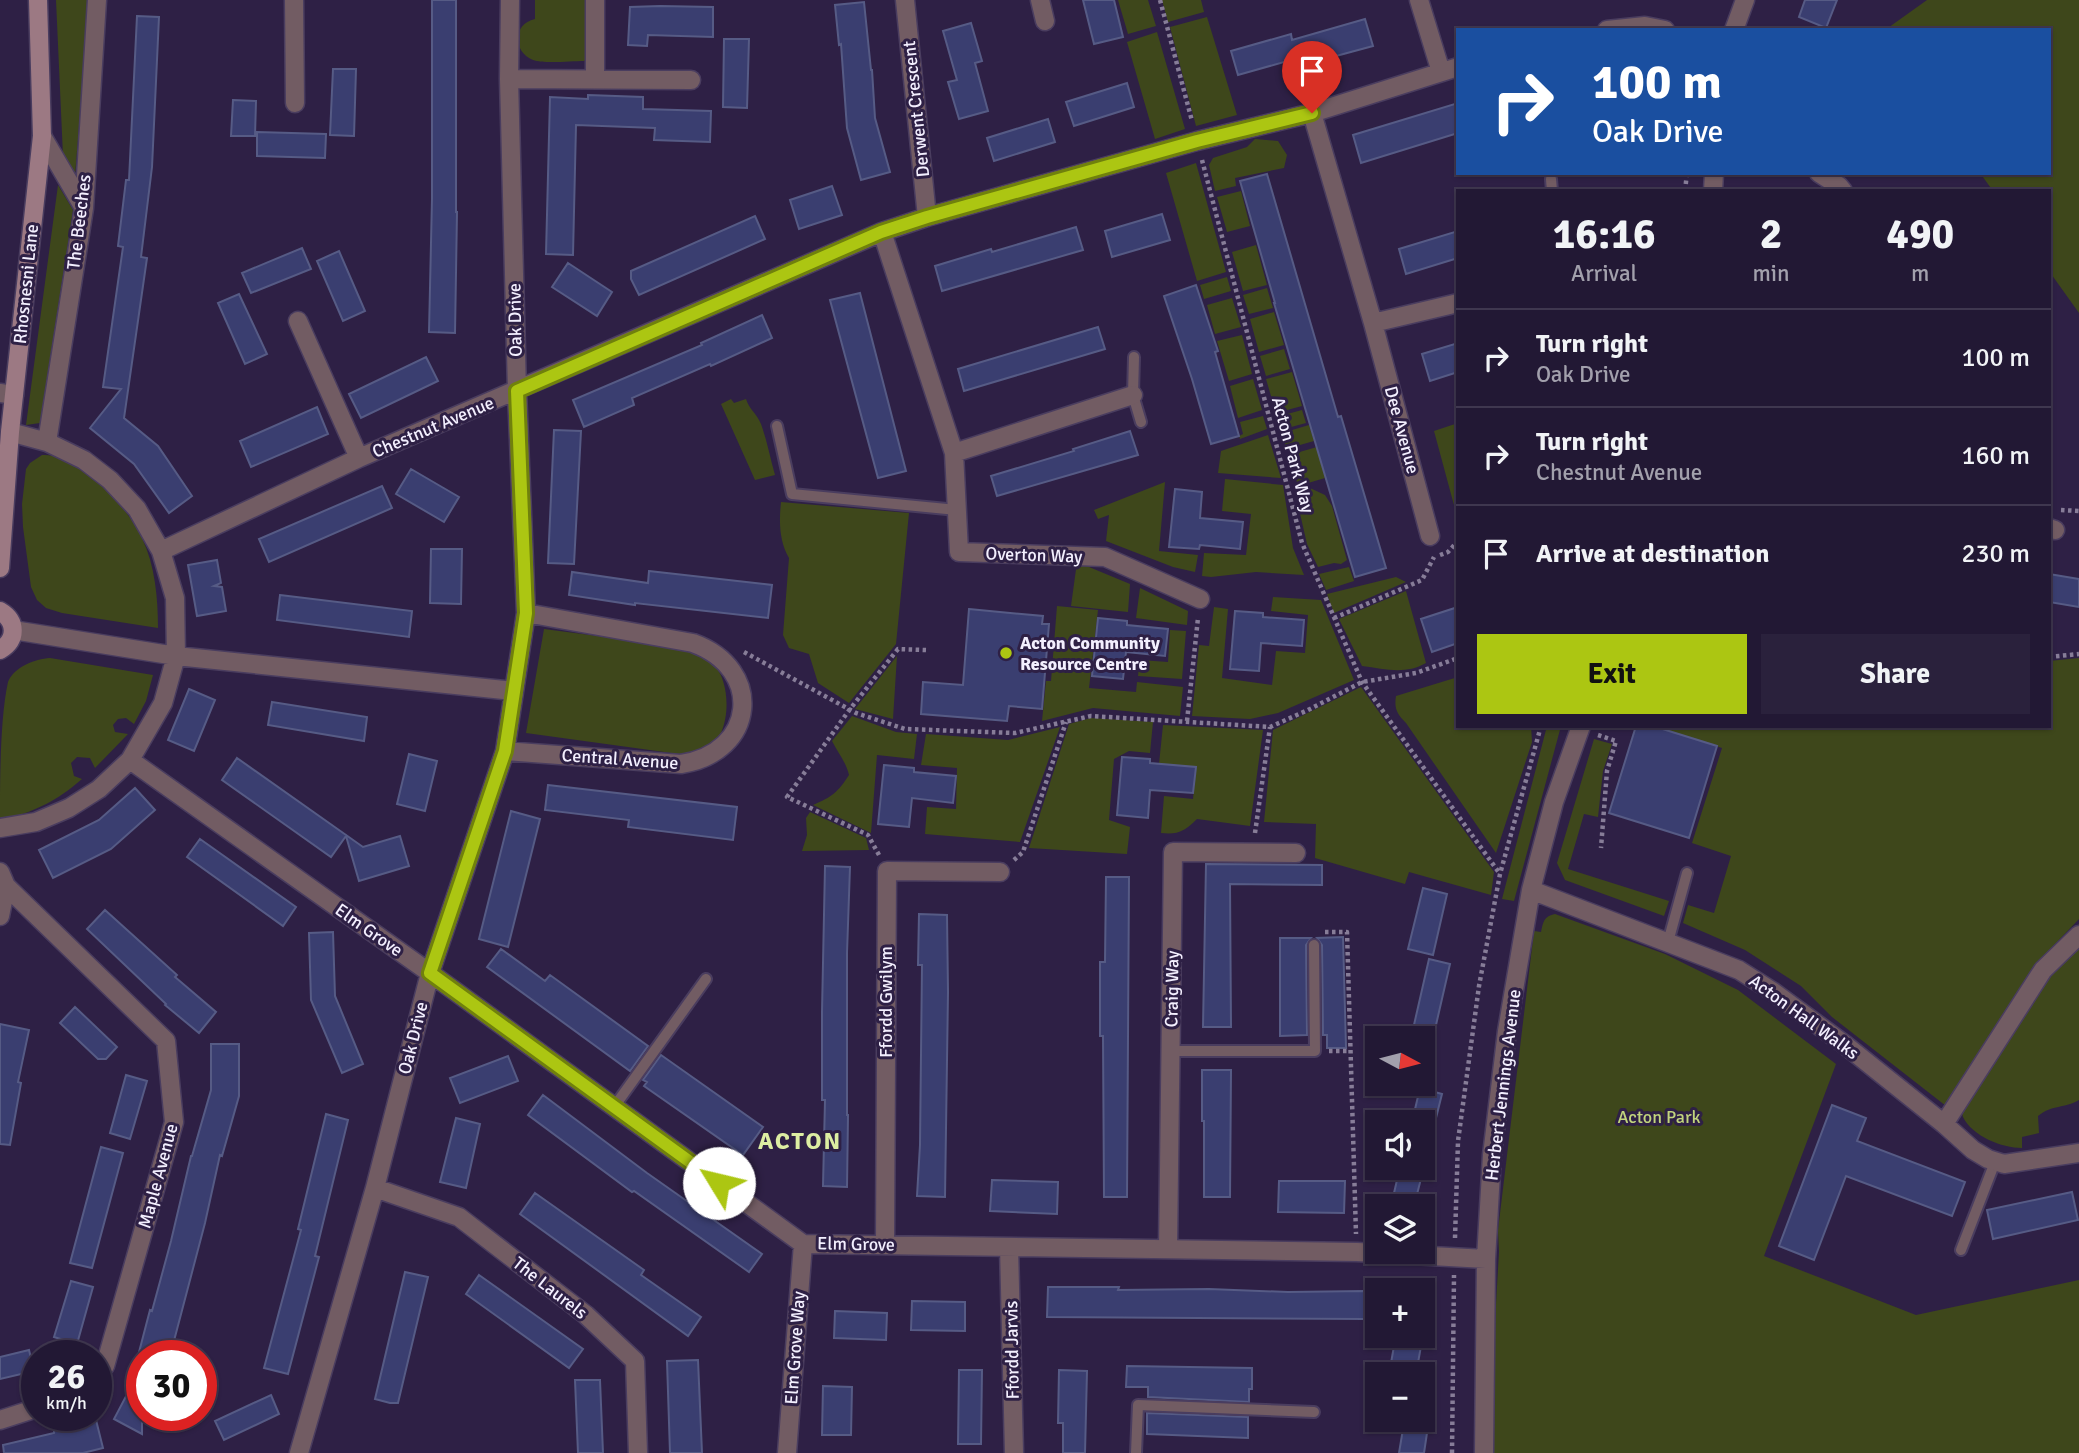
<!DOCTYPE html>
<html lang="en">
<head>
<meta charset="utf-8">
<style>
	:root { --surface:#221834; --page:#2a213c; --text:#f1f3f6; --muted:#a2a0ac; --line:#3f374f; --accent:#acc612 }
	body { margin:0; font-family:Signika,sans-serif; background:var(--page); color:var(--text); height:100vh; display:flex; flex-direction:column; font-size:26px; white-space:nowrap }
	* { box-sizing:border-box; margin:0 }
	p { font-size:23px; color:var(--muted) }
	.icon { flex:none; width:38px; height:38px; fill:none; stroke:currentColor; stroke-width:2; stroke-linecap:round; stroke-linejoin:round }
	.map { position:relative; flex:1; overflow:hidden }
	.drawer { position:absolute; left:1456px; top:189px; width:595px; height:539px; display:flex; flex-direction:column; background:var(--surface); border-radius:0px; box-shadow:0 2px 5px #0004,0 0 0 2px var(--line) }
	.drawer>* { flex:none }
	.banner { position:absolute; left:1456px; top:28px; width:595px; height:147px; border-radius:0px; box-shadow:0 2px 5px #0004,0 0 0 2px var(--line); background:#1a4fa0; color:#fff; overflow:hidden }
	.needle { width:46px; rotate:97deg }
	.fabs { position:absolute; left:1365px; top:1026px; display:grid; gap:14px }
	.fabs a { display:grid; place-items:center; width:70px; height:70px; border-radius:0px; background:var(--surface); box-shadow:0 2px 5px #0004,0 0 0 2px var(--line); font-size:35px }
	.speed { position:absolute; left:21px; top:1340px; display:flex; gap:14px; font-size:35px; font-weight:700; text-align:center }
	.speed>* { display:grid; place-content:center; width:91px; height:91px; border-radius:50%; background:var(--surface); box-shadow:0 2px 5px #0004,0 0 0 2px var(--line); line-height:1 }
	.speed small { font-size:18px; font-weight:400 }
	.speed .limit { border:10px solid #d22; background:#fff; color:#111 }
	.pin { position:absolute; display:grid; place-items:center; width:60px; height:60px; color:#fff; margin:-72px -30px; border-radius:50% 50% 50% 0; rotate:-45deg; box-shadow:0 0 7px #0007 }
	.pin .icon { rotate:45deg }
	.me { position:absolute; width:77px; margin:-38px; rotate:306deg; stroke-linejoin:round; filter:drop-shadow(0 0 5px #0008) }
	.turn { display:flex; align-items:center; gap:24px; height:147px; padding:0 21px; font-size:32px }
	.turn .icon { width:91px; height:91px; stroke-width:2.5 }
	.turn b { display:block; font-size:49px; line-height:60px }
	.eta { display:flex; justify-content:space-evenly; align-items:center; height:119px; text-align:center }
	.eta b { font-size:42px; font-weight:800; line-height:49px }
	.primary-button { display:flex; gap:14px; margin-top:auto; padding:14px 21px }
	.primary-button a { flex:1; height:80px; border-radius:0px; background:var(--accent); color:#111; font-size:28px; font-weight:800; line-height:80px; text-align:center }
	.primary-button a+a { background:var(--page); color:var(--text) }
	ul { padding:0; list-style:none }
	li { display:flex; align-items:center; gap:21px; height:98px; padding:0 21px; border-top:2px solid var(--line) }
	li div { flex:1 }
	li b { display:block; font-size:26px }
	li em { font-style:normal }
	.map>svg:first-child { display:block }
</style>
</head>
<body>
<div class="map">
<svg width="2079" height="1453" viewBox="0 0 2079 1453">
	<rect width="100%" height="100%" fill="#2e2045"/>
	<path fill="#3e471b" d="M56,0h33l-14,176 -12,-20z
		M535,0h54l-1,57 -4,4c-13,0 -40,3 -51,-1 -20,-8 -21,-36 2,-41z
		M1118,0h30l8,26 -28,8z
		M1162,0h39l3,12 -36,10z
		M1927,0h152v313l-30,-42v-80h-56l-13,-18h69v-143h-164z
		M1207,17l30,98 -41,11 -26,-99z
		M1157,32l28,97 -30,10 -28,-97z
		M1255,139l23,2 9,14 -3,13 -49,10 1,8 -21,5 -6,-26 4,-7 34,-11z
		M1196,163l30,109 -29,9 -31,-108z
		M58,185l15,25 -33,213 -14,2z
		M1241,191l9,35 -23,6 -10,-35z
		M1256,245l11,40 -24,6 -11,-39z
		M1227,277l4,14 -27,8 -4,-14z
		M1267,288l6,20 -24,6 -6,-19z
		M1232,298l9,29 -26,7 -8,-29z
		M1274,312l10,33 -25,7 -9,-33z
		M1242,335l10,39 -23,7 -12,-40z
		M1284,349l6,20 -24,7 -6,-20z
		M1292,372l10,34 -26,7 -10,-34z
		M1253,379l9,31 -24,8 -8,-32z
		M731,399l3,4 12,-4c3,10 11,15 15,25 6,16 9,34 14,51l-20,5 -34,-76z
		M1302,410l4,13 -26,7 -4,-13z
		M1263,416l4,13 -27,10 -1,-3 4,-2 -3,-12z
		M1458,423v97l-24,-89z
		M1309,425l5,16 -28,8 -4,-16z
		M1268,435l13,43 -63,-5 3,-22z
		M1317,447l8,31 -27,8 -9,-31z
		M42,455c36,-2 86,52 100,83 13,27 16,60 16,90l-96,-15 -16,-5 -9,-8 -6,-13 -8,-60 -1,-23 4,-35 4,-6z
		M1225,479l58,6 10,63 11,27 -48,-3 -45,5 -9,-1 2,-23 42,2 5,-41 -29,-3z
		M1165,482l-6,69 39,4 -3,17 -22,-5 -67,-26 3,-26 -11,4 -4,-9z
		M1310,488l15,7 7,11 15,54 -6,4 -7,-1 -16,4 -11,-23 -11,-48 2,-6z
		M781,502l128,11 -13,131 -47,59 -31,-20 -9,-29 -20,-6 -6,-13 6,-77c-10,-17 -10,-37 -8,-56z
		M1077,562l53,22 -2,28 -57,-6z
		M1349,567l5,14 -28,9 -7,-16z
		M1396,577l10,5 -72,31 -7,-19z
		M1140,588l48,23 -1,14 -51,-7z
		M1406,591l20,72c-21,12 -41,6 -64,3l-23,-47z
		M1273,597l48,3 33,80 -76,33 -28,6 -58,-3 7,-71 10,1 5,-39 14,2 -6,69 50,7 4,-34 29,2 3,-38 -37,-4z
		M1057,606l41,4 -9,78 47,4 1,-10 46,5 -3,29 -87,-8 -51,13 4,-40h5z
		M544,629l138,18c11,5 25,9 33,19 17,19 16,70 -8,83 -6,3 -15,4 -21,6l-160,-22z
		M1170,630l16,1 -4,48 -44,-3 2,-16 28,2z
		M897,656l-4,63 -38,-10z
		M50,658l103,17 -7,26 -12,23 -8,-6 -8,1 -5,6 2,7 13,2 -33,34 -5,-10 -13,-1 -6,6 3,13 8,3c-28,24 -42,29 -76,41l-6,-1c0,-39 0,-101 8,-137 6,-15 27,-23 42,-24z
		M2079,658v261l-43,45 -90,142 -114,-89 -31,-31 -56,-36 -62,-27 5,-18 26,8 17,-57 -39,-13 30,-95 -69,-22h396v-65z
		M1458,677v49h73l1,16 -36,111 -90,-130c-9,-9 -12,-14 -10,-27z
		M1361,687l133,185 -3,23 -82,-23 -4,12 -90,-26 1,-34 -52,-2 9,-92z
		M852,716l44,16 21,2 -3,25 -37,-4 -6,78 -58,-28c19,-8 25,-13 36,-30 -3,-13 -11,-22 -17,-34z
		M1091,718l62,4 -3,31 -21,-2 -15,8 -5,61 21,7 -3,27 -98,-6 40,-124z
		M1163,725l100,5 -13,96 -53,-7c-12,12 -19,16 -36,14l3,-37 29,3 3,-32 -37,-3z
		M1547,726h14l-47,175 -12,-2z
		M1060,727l-40,115 -95,-8 2,-27 29,2 1,-41 -36,-3 5,-31 82,6z
		M1594,739l18,5 -9,27 -5,46 -14,-3 -16,55 101,32 -5,15 -99,-36 -8,-17z
		M810,812l56,26 3,12 -67,1 5,-16 -1,-17z
		M1555,914l110,40 73,36 98,74 -72,192 152,59 163,-35v173h-587v-80l7,-121 -1,-22 36,-299 7,1c2,-10 3,-16 14,-18z
		M2079,924v176c-15,9 -26,4 -41,16l1,17 -17,4v11c-20,0 -50,-12 -59,-31 -1,-2 -1,-10 -1,-12l77,-140z"/>
	<path fill="#3a3e70" stroke="#565b85" stroke-width="2" d="M432,0h24v212h1l-2,121 -26,-1 3,-133z
		M1083,0h31l9,37 -29,7z
		M1805,0h32l-11,28 -27,-11z
		M864,2l7,68h1l3,48 15,54 -29,8 -14,-52 -6,-84 -2,1 -4,-40z
		M660,6l53,1v30l-65,-2 -1,11 -19,-1 2,-38z
		M137,16l22,1 -7,150 -11,90 6,1 -23,160 34,28 34,50 -23,17 -35,-49 -44,-36 31,-39 -18,-2 20,-140 -5,-1 8,-66h3z
		M1365,19l8,27 -48,13 -2,-8 -85,24 -7,-24 60,-17 1,6z
		M971,23l11,38 -7,2 13,48 -29,8 -11,-37 9,-2 -14,-49z
		M724,39h25l-2,69 -24,-1z
		M333,69h23l-2,67 -24,-1z
		M1127,83l7,24 -60,19 -8,-24z
		M588,95l55,2v12l68,2 -1,31 -56,-2 1,-12 -79,-3 -3,130 -27,-1 4,-157 38,2z
		M233,100l23,1 -1,35h-24z
		M1458,103v30l-97,30 -8,-28z
		M1048,119l7,23 -61,19 -7,-23z
		M257,132l69,2 -1,24 -68,-2z
		M1267,174l71,243 3,-1 45,152 -31,9 -81,-274h1l-35,-122z
		M832,186l10,29 -43,14 -9,-29z
		M1162,214l8,26 -58,17 -7,-26z
		M755,216l10,23 -126,56 -8,-16v-8z
		M1076,227l7,23 -141,41 -7,-25 56,-17 1,3z
		M1458,231v27l-52,16 -7,-25z
		M302,248l9,21 -60,24 -9,-20z
		M339,251l26,60 -22,10 -26,-60z
		M568,263l44,29 -15,24 -45,-29z
		M1196,285l22,66 -3,1 24,84 -28,8 -19,-65 -28,-83z
		M860,293l46,178 -28,7 -48,-178z
		M239,294l28,60 -22,10 -27,-61z
		M762,315l10,23 -61,28 -1,-2 -78,34 2,7 -50,22 -11,-27 129,-55 -1,-2z
		M1098,327l7,22 -141,42 -6,-22z
		M1458,343v29l-28,9 -8,-27z
		M426,357l12,24 -77,37 -12,-24z
		M317,407l11,27 -77,33 -11,-26z
		M554,430l27,1 -7,133 -26,-1z
		M1130,431l8,24 -141,41 -6,-20 83,-25 -1,-2z
		M411,469l48,28 -15,25 -48,-28z
		M382,486l10,22 -123,54 -10,-23z
		M1175,489l27,3 -2,26 43,4 -3,27 -40,-4 -1,4 -30,-2z
		M431,549h31l-1,55 -31,-1z
		M217,560l4,23 -7,3 8,1 4,24 -29,5 -9,-51z
		M649,571l123,14 -4,33 -133,-15v2l-66,-10 3,-23 76,11z
		M2049,574l30,5v28l-30,-5z
		M280,595l132,16 -3,26 -132,-17z
		M1458,607v36l-26,9 -11,-33z
		M969,609l74,7 -1,8h7l-7,85 -33,-3 -2,15 -86,-7 2,-32 40,3z
		M1235,611l28,2v4l41,3 -2,26 -41,-3 -2,28 -29,-2z
		M1098,618l29,3v4l41,4 -3,27 -39,-4 -3,27 -31,-3z
		M189,689l26,11 -21,51 -26,-11z
		M272,702l95,15 -3,24 -96,-16z
		M1636,726h17l64,20 -28,92 -80,-25z
		M409,754l28,7 -12,50 -28,-7z
		M1122,757l28,2v4l46,4 -3,26 -43,-3 -2,28 -31,-3z
		M237,758l126,89 37,-11 9,30 -50,15 -13,-45 -15,21 -109,-77z
		M884,765l30,3v4l42,4 -3,27 -41,-5 -3,29 -31,-3z
		M548,785l189,22 -4,33 -105,-13 1,-7 -84,-10z
		M135,788l20,22 -44,39 -58,29 -14,-28 60,-30z
		M511,811l29,8 -32,128 -29,-8z
		M200,839l96,68 -13,19 -96,-69z
		M1206,864l116,1v20l-92,-1 1,143h-28z
		M825,866l25,1 -3,86v162h1l-1,72 -24,-1 2,-86h-3v-88z
		M1106,877h23l-2,320h-23l-1,-161h-3v-74h5z
		M1423,888l24,6 -14,61 -25,-6z
		M105,910l72,65 -2,2 41,35 -17,21 -34,-28 1,-1 -79,-75z
		M919,914l28,1 1,77 -3,205 -28,-1 3,-51 2,-180h-4z
		M333,932l2,64 28,68 -21,9 -31,-73 -2,-67z
		M1343,937l3,111h-19v-13h-4l-1,-90 -5,-7z
		M1280,938h31l-5,7 1,90 -27,1z
		M501,949l44,32 5,-6 98,71 -18,25 -143,-104z
		M1429,959l21,5 -17,74h-22z
		M75,1007l42,40 -11,12h-8l-38,-36z
		M0,1024l29,6 -11,52 3,1 -11,62 -10,-1z
		M211,1044h28v52l-17,60 -2,-1 -15,68 -35,133h-32l12,-46 2,1 19,-70 20,-85h1l19,-66z
		M661,1055l102,72 -20,28 -99,-69 3,-4 -4,-2z
		M508,1056l10,25 -58,22 -10,-25z
		M1202,1070h29l-1,127h-26v-76h-2z
		M126,1075l21,6 -17,58 -20,-6z
		M1420,1088l22,6 -7,28h-23z
		M543,1095l104,78 115,81 -13,18 -115,-81 -2,1 -104,-77z
		M1832,1105l34,13 -9,23 108,41 -13,34 -106,-40 -32,84 -35,-14z
		M326,1114l22,6 -33,136 4,1 -31,117 -24,-6 37,-138 -3,-1z
		M456,1118l24,6 -14,64 -26,-6z
		M101,1147l22,6 -31,115 -22,-5z
		M1400,1167h24l-10,39h-23z
		M992,1180l66,2 -1,32 -67,-3z
		M1279,1181h66l-1,32 -66,-1z
		M2072,1192l6,28 -85,19 -6,-29z
		M535,1193l109,77 -3,5 60,42 -13,19 -168,-122z
		M405,1272l23,5 -30,126h-8l-15,-4z
		M479,1275l104,74 -14,19 -103,-74z
		M71,1281l22,6 -16,57 -23,-7z
		M1048,1287h71l-1,3 91,-1 79,3 76,-1v28l-317,-2z
		M912,1301l53,1v29l-54,-1z
		M835,1311l52,2 -1,27 -52,-2z
		M1396,1335h27l-7,39h-27z
		M29,1350l5,21 -34,8v-22z
		M698,1360l4,93h-32l-3,-92z
		M142,1366v68l-28,-15z
		M1127,1366l125,2v21h-3v13l-101,-5v-10h-22z
		M959,1370h23l-1,74h-23z
		M1059,1370l28,1 -2,82h-22v-30h-5z
		M575,1380h25l3,73h-25z
		M823,1386l29,1 -1,48h-29z
		M271,1395l8,19 -55,26 -9,-19z
		M1147,1413l101,4v21l-101,-4z
		M96,1420l7,28 -20,5h-79l-1,-8 51,-12v-3z
		M1403,1429l24,4 -3,20h-25z"/>
	<g fill="none" stroke-linecap="round" stroke-linejoin="round">
		<g stroke="#4a3d5f" stroke-width="14">
			<path id="service" d="M1551,179l1,12
				M1134,357l-1,38 8,27
				M777,426l15,68 165,16
				M1668,942l19,-69
				M1171,1051h144l-1,-106
				M614,1107l92,-128
				M1961,1250l34,-88
				M1136,1453l2,-48 176,7"/>
		</g>
		<g stroke="#4a3d5f" stroke-width="21">
			<path id="minor" d="M294,0l1,103
				M905,0l22,217
				M1040,0l5,21
				M1419,0l22,72
				M1607,30l38,-4 20,4
				M1734,30l11,-30
				M595,78v-78
				M509,79l182,1
				M1312,113l61,210 57,213
				M42,136l42,72
				M1819,173l20,13 4,5
				M1713,191l1,-18
				M882,232l72,221 5,99 146,5 95,42
				M298,321l61,137
				M1373,323l85,-20
				M0,393l14,2
				M47,442l37,-234 13,-208
				M954,453l179,-58
				M2049,528l6,2
				M161,551l198,-93 523,-226 45,-15 270,-76 115,-28 146,-46
				M13,630l163,26 338,35
				M505,751l176,13c75,-11 84,-95 12,-121l-167,-30
				M130,760l300,213 373,271 554,8 129,7
				M0,828l36,-6 33,-14 30,-19 31,-29 33,-57 13,-47 -1,-58 -14,-47 -24,-42 -27,-29 -26,-20 -37,-18 -37,-10
				M0,872l6,14 160,155 8,81 -69,244 -9,6
				M1531,890l208,80 33,21 72,53 100,80 29,26 15,9 16,5 75,-11
				M0,916l6,-30
				M1944,1124l99,-154 36,-35
				M375,1188l84,29 127,98 49,46 3,92
				M885,1245l2,-374 113,1
				M1009,1247l5,206
				M1168,1249l5,-397 123,1
				M0,1420l37,-12
				M299,1453l76,-265 55,-215 75,-222 21,-138 -9,-222 -8,-312 1,-79
				M787,1453l16,-209
				M1484,1453l2,-194 6,-104 15,-124 24,-141 23,-88 27,-76"/>
		</g>
		<g stroke="#4a3d5f" stroke-width="21">
			<path id="secondary" d="M0,568l10,-136 32,-296 -4,-136
				M0,611c17,10 17,29 0,39"/>
		</g>
		<path stroke="#877d98" stroke-width="4.5" stroke-dasharray="3.5 3.5" stroke-linecap="butt" d="M1160,0l32,121
			M1202,160l100,383 60,139 138,192
			M1685,191l2,-18
			M2061,510l18,1
			M1440,555l8,-3 10,-11
			M1334,618l88,-38 12,-23
			M744,652l112,61 49,16 110,4 76,-17 179,11 38,-17 54,-28 54,-9 42,-15
			M2049,657l30,-3
			M1187,721l11,-103
			M1598,735l18,6 -9,30 -6,77
			M1255,833l15,-106
			M879,855l-11,-20 -81,-38 63,-88 48,-60 28,1
			M1014,860l9,-8 43,-130
			M1325,932h22l9,302
			M1329,1051h21
			M1455,1238l3,-97 21,-155 21,-112 41,-148
			M1452,1453l2,-178"/>
		<use href="#service" stroke="#725c63" stroke-width="10"/>
		<use href="#minor" stroke="#725c63" stroke-width="18"/>
		<use href="#secondary" stroke="#9c7983" stroke-width="18"/>
	</g>
	<g fill="none" stroke-linecap="round" stroke-linejoin="round">
		<g stroke="#70810c" stroke-width="18">
			<path id="route" d="M719,1183l-289,-210 75,-222 21,-138 -9,-222 364,-159 46,-15 270,-76 115,-28"/>
		</g>
		<use href="#route" stroke="#acc612" stroke-width="12"/>
	</g>
	<circle fill="#acc612" stroke="#2e2045" stroke-width="2.5" cx="1006" cy="653" r="7"/>
	<g text-anchor="middle" dominant-baseline="central" stroke-width="6" stroke-linejoin="round" paint-order="stroke">
		<g font-size="18" fill="#f3effe" stroke="#2e2045">
			<text transform="translate(916 109) rotate(-96)">Derwent Crescent</text>
			<text transform="translate(79 222) rotate(-83)">The Beeches</text>
			<text transform="translate(26 284) rotate(-84)">Rhosnesni Lane</text>
			<text transform="translate(515 320) rotate(-91)">Oak Drive</text>
			<text transform="translate(433 427) rotate(-23)">Chestnut Avenue</text>
			<text transform="translate(1402 430) rotate(75)">Dee Avenue</text>
			<text transform="translate(1293 455) rotate(75)">Acton Park Way</text>
			<text transform="translate(1034 555) rotate(2)">Overton Way</text>
			<text transform="translate(620 759) rotate(4)">Central Avenue</text>
			<text transform="translate(369 930) rotate(35)">Elm Grove</text>
			<text transform="translate(1172 989) rotate(-89)">Craig Way</text>
			<text transform="translate(886 1002) rotate(-90)">Ffordd Gwilym</text>
			<text transform="translate(1804 1017) rotate(36)">Acton Hall Walks</text>
			<text transform="translate(413 1038) rotate(-76)">Oak Drive</text>
			<text transform="translate(1503 1085) rotate(-83)">Herbert Jennings Avenue</text>
			<text transform="translate(158 1176) rotate(-75)">Maple Avenue</text>
			<text transform="translate(856 1244) rotate(1)">Elm Grove</text>
			<text transform="translate(550 1288) rotate(38)">The Laurels</text>
			<text transform="translate(795 1348) rotate(-86)">Elm Grove Way</text>
			<text transform="translate(1012 1350) rotate(-91)">Ffordd Jarvis</text>
		</g>
		<g font-size="18" font-weight="bold" fill="#f3effe" stroke="#2e2045" text-anchor="start">
			<text x="1020" y="643">Acton Community<tspan x="1020" dy="21">Resource Centre</tspan></text>
		</g>
		<g font-size="18" fill="#c2d57d" stroke="#2e2045">
			<text x="1659" y="1117">Acton Park</text>
		</g>
		<g font-size="24" font-weight="bold" letter-spacing="2" fill="#ddeea2" stroke="#2e2045">
			<text x="800" y="1141">ACTON</text>
		</g>
	</g>
</svg>
<div class="fabs">
<a><svg class="needle" viewBox="-14 -14 28 28"><path d="M0-13l5 13h-10z" fill="#e53935"/><path d="M0 13l5-13h-10z" fill="#a2a0ac"/></svg></a>
<a><svg class="icon" aria-label="sound" viewBox="0 0 24 24"><path d="M4 9h4l5-4v14l-5-4H4zM17 9q2 3 0 6"/></svg></a>
<a><svg class="icon" aria-label="layers" viewBox="0 0 24 24"><path d="M12 4l9 5-9 5-9-5zM3 14l9 5 9-5"/></svg></a>
<a>+</a>
<a>−</a>
</div>
<div class="speed"><div>26<small>km/h</small></div><div class="limit">30</div></div>
<div class="pin" style="left:1312px;top:113px;background:#d93025"><svg class="icon" aria-label="arrive" viewBox="0 0 24 24"><path d="M6 21V4h12l-3 4 3 4H6"/></svg></div>
<svg class="me" style="left:719px;top:1183px" viewBox="-20 -20 40 40"><circle r="19" fill="#fff"/><path d="M0-13L10 11 0 6-10 11z" fill="#acc612"/></svg>
<div class="banner">
<div class="turn"><svg class="icon" aria-label="right" viewBox="0 0 24 24"><path d="M7 20v-9h11M14 6l5 5-5 5"/></svg><div><b>100 m</b>Oak Drive</div></div>
</div>
<section class="drawer">
<div class="eta">
<div><b>16:16</b><p>Arrival</p></div>
<div><b>2</b><p>min</p></div>
<div><b>490</b><p>m</p></div>
</div>
<ul>
<li><svg class="icon" aria-label="right" viewBox="0 0 24 24"><path d="M7 20v-9h11M14 6l5 5-5 5"/></svg><div><b>Turn right</b><p>Oak Drive</p></div><em>100 m</em></li>
<li><svg class="icon" aria-label="right" viewBox="0 0 24 24"><path d="M7 20v-9h11M14 6l5 5-5 5"/></svg><div><b>Turn right</b><p>Chestnut Avenue</p></div><em>160 m</em></li>
<li><svg class="icon" aria-label="arrive" viewBox="0 0 24 24"><path d="M6 21V4h12l-3 4 3 4H6"/></svg><div><b>Arrive at destination</b></div><em>230 m</em></li>
</ul>
<div class="primary-button"><a>Exit</a><a>Share</a></div>
</section>
</div>
</body>
</html>
